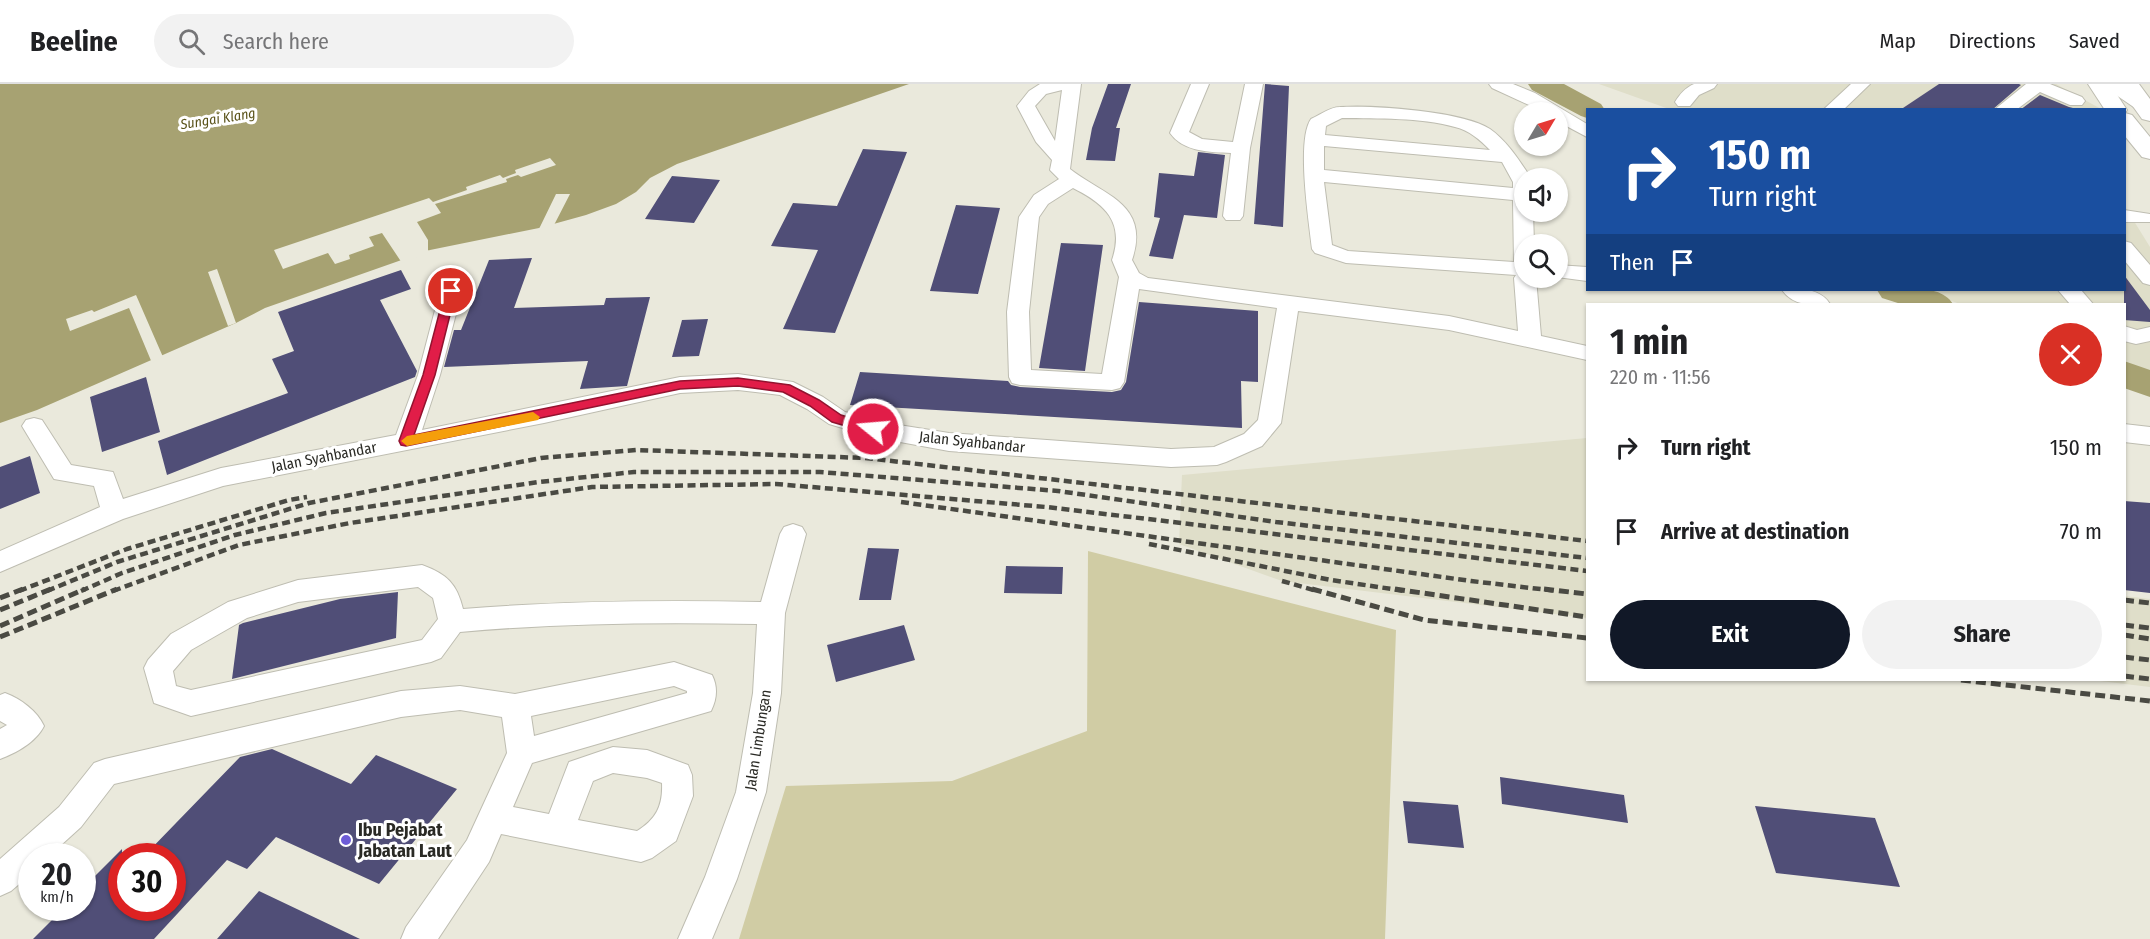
<!DOCTYPE html>
<html lang="en">
<head>
<meta charset="utf-8">
<style>
	:root { --surface:#fff; --page:#f2f2f2; --text:#202124; --muted:#757577; --line:#e0e0e0; --accent:#111827 }
	body { margin:0; font-family:"Fira Sans Condensed",sans-serif; background:var(--page); color:var(--text); height:100vh; display:flex; flex-direction:column; font-size:22px; white-space:nowrap }
	* { box-sizing:border-box; margin:0 }
	p { font-size:20px; color:var(--muted) }
	.icon { flex:none; width:33px; height:33px; fill:none; stroke:currentColor; stroke-width:2; stroke-linecap:round; stroke-linejoin:round }
	.map { position:relative; flex:1; overflow:hidden }
	.panel { position:absolute; left:1586px; top:219px; width:540px; height:378px; display:flex; flex-direction:column; background:var(--surface); border-radius:0px; box-shadow:0 2px 4px #0004 }
	.panel>* { flex:none }
	.banner { position:absolute; left:1586px; top:24px; width:540px; height:183px; border-radius:0px; box-shadow:0 2px 4px #0004; background:#1a4fa0; color:#fff; overflow:hidden }
	.needle { width:39px; rotate:52deg }
	.fabs { position:absolute; left:1514px; top:18px; display:grid; gap:12px }
	.fabs a { display:grid; place-items:center; width:54px; height:54px; border-radius:50%; background:var(--surface); box-shadow:0 2px 4px #0004; font-size:30px }
	.speed { position:absolute; left:18px; top:759px; display:flex; gap:12px; font-size:30px; font-weight:700; text-align:center }
	.speed>* { display:grid; place-content:center; width:78px; height:78px; border-radius:50%; background:var(--surface); box-shadow:0 2px 4px #0004; line-height:1 }
	.speed small { font-size:15px; font-weight:400 }
	.speed .limit { border:9px solid #d22; background:#fff; color:#111 }
	.pin { position:absolute; display:grid; place-items:center; width:51px; height:51px; color:#fff; margin:-26px; border:3px solid #fff; border-radius:50%; box-shadow:0 2px 6px #0007 }
	.me { position:absolute; width:66px; margin:-33px; rotate:287deg; stroke-linejoin:round; filter:drop-shadow(0 0 4px #0008) }
	.turn { display:flex; align-items:center; gap:21px; height:126px; padding:0 24px; font-size:27px }
	.turn .icon { width:78px; height:78px; stroke-width:2.5 }
	.turn b { display:block; font-size:42px; line-height:51px }
	.then { display:flex; align-items:center; height:57px; padding:0 24px; background:#0003; gap:12px; font-size:22px }
	.round { display:grid; place-items:center; flex:none; width:63px; height:63px; border-radius:32px; background:var(--page) }
	.overview { display:flex; align-items:center; justify-content:space-between; height:102px; padding:0 24px }
	h1 { font-size:36px; font-weight:700; line-height:45px }
	.cta { display:flex; gap:12px; margin-top:auto; padding:12px 24px }
	.cta a { flex:1; height:69px; border-radius:36px; background:var(--accent); color:#fff; font-size:24px; font-weight:700; line-height:69px; text-align:center }
	.cta a+a { background:var(--page); color:var(--text) }
	ul { padding:0; list-style:none }
	li { display:flex; align-items:center; gap:18px; height:84px; padding:0 24px }
	li div { flex:1 }
	li b { display:block; font-size:22px }
	li em { font-style:normal }
	header { display:flex; align-items:center; gap:36px; box-sizing:border-box; height:84px; padding:0 30px; background:var(--surface); border-bottom:2px solid var(--line) }
	header strong { font-size:28px }
	nav { display:flex; gap:33px; margin-inline-start:auto; font-size:21px }
	.search { width:420px; height:54px; background:var(--page); display:flex; align-items:center; gap:15px; box-sizing:border-box; padding:0 21px; border-radius:33px; color:var(--muted); font-size:22px }
	.map>svg:first-child { display:block }
</style>
</head>
<body>
<header>
<strong>Beeline</strong>
<div class="search"><svg class="icon" aria-label="search" viewBox="0 0 24 24"><circle cx="10" cy="10" r="6"/><path d="M15 15l6 6"/></svg>Search here</div>
<nav><a>Map</a><a>Directions</a><a>Saved</a></nav>
</header>
<div class="map">
<svg width="2150" height="855" viewBox="0 0 2150 855">
	<rect width="100%" height="100%" fill="#eae9dc"/>
	<path fill="#dfdec9" d="M1599,0h457l45,25h-432z
		M2124,121l26,42v128l-26,-10v-61h-164l-38,-14h202z
		M1587,354v180l-305,-37 -103,-37 3,-69z
		M2124,512l26,3v88l-58,-7h32z"/>
	<path fill="#d0cca4" d="M1088,467l308,79 -11,309h-646l47,-153 166,-5 135,-50z"/>
	<path fill="#a7a272" d="M0,0h909l-232,80 -27,14 -14,14 -20,12 -30,11 -47,13 -109,22 -165,58 -29,15 -199,87 -37,13z"/>
	<path fill="#eae9dc" d="M550,74l6,7 -35,12 -3,-2 -12,4 1,3 -72,22 6,9 -24,9 11,18v10l3,3 -29,10 -20,-30 -13,4 5,9 -25,9 1,4 -15,5 -7,-11 -45,16 -9,-19 155,-52 4,4 34,-12 -1,-3 34,-12 3,3 13,-5 -1,-3z
		M556,110h14l-17,33 -15,4z
		M217,185l19,54 -8,3 -20,-54z
		M136,211l27,62 -11,6 -23,-55 -59,23 -4,-12 26,-9 2,2z"/>
	<g fill="none" stroke-linecap="round" stroke-linejoin="round">
		<path fill="#a7a272" fill-rule="evenodd" d="M1528,0h36l37,20 4,6h-18v8l-6,-2 -49,-26z
			M1877,206c23,0 62,-8 76,14h-52l-19,-6z
			M2124,277l26,9v27l-26,-9z"/>
	</g>
	<path fill="#504e77" d="M1108,0h23l-15,44h4l-5,33 -29,-1 6,-32z
		M1265,0l24,2 -6,141 -29,-3z
		M1939,0h80l2,1 -29,25h-92z
		M2040,11l29,12 12,3h-61z
		M863,65l44,3 -72,181 -52,-4 35,-79 -47,-4 22,-43 44,3z
		M1198,68l27,3 -8,63 -33,-3 -11,44 -24,-3 11,-38 -6,-1 5,-44 35,3z
		M672,92l48,4 -26,43 -49,-4z
		M956,121l44,3 -22,86 -48,-3z
		M1061,159l42,2 -18,126 -46,-3z
		M532,174l-18,50 90,-3 2,-7 44,-1 -23,89 -47,3 8,-28 -144,6 10,-37h7l28,-70z
		M401,186l10,19 -31,11 37,71 -2,6 -248,98 -9,-34 130,-48 -16,-34 22,-8 -16,-39z
		M2124,191l26,35v12l-26,-2z
		M1139,218l119,9v71l-17,-1 1,47 -392,-23 10,-33 148,9 3,4 9,2 92,5 9,-2 5,-8z
		M708,235l-9,37 -27,1 10,-37z
		M146,293l14,55 -58,20 -12,-55z
		M30,372l10,37 -40,16v-42z
		M2124,417l26,2v90l-26,-3z
		M868,464l31,1 -8,51h-32z
		M1006,482l57,1 -1,27 -58,-1z
		M398,508l-2,46 -164,41 7,-54 4,-2 97,-24z
		M904,541l11,35 -79,22 -9,-37z
		M272,665l79,35 25,-29 81,34 -78,95 -103,-47 -29,32 -20,-9 -73,79h-121l31,-31h18v-19l40,-40v59h50v-52h-28l96,-99z
		M1500,693l124,18 4,28 -126,-19z
		M1403,717l55,4 6,43 -56,-5z
		M1755,722l120,12 25,69 -124,-14z
		M259,807l101,48h-143z"/>
	<g fill="none" stroke-linecap="round" stroke-linejoin="round">
		<g stroke="#bebdb1" stroke-width="2">
			<path id="minor" d="M1040,0h41l-11,85c33,26 81,35 62,91l7,13 9,5 301,38 69,15 -4,-53 2,-3 -170,-12 -31,-10 -3,-4c-3,-27 -16,-109 -1,-130 9,-4 19,-12 29,-12 33,-2 123,4 150,22 17,12 29,31 41,49h-7v34h9l1,32h-10v34h12l5,58 46,10v14l-138,-30 -151,-19 -17,112 -19,23 -36,16 -9,3 -46,2 -222,-16 -76,-14 -44,-13 -22,-15 -27,-14 -42,-5 -58,3 -136,30 -321,63 -100,33 -123,53v-21l100,-44 -6,-21 -40,-7 -32,-53 4,-6 8,-2 8,2 29,45 42,7 10,27 98,-31 175,-33 22,-60 22,-84 3,-5 8,-2 8,2 3,5 -22,84 -18,55 258,-53 58,-3 55,8 30,15 22,15 29,9 75,12 222,16 43,-2 30,-13 14,-14 19,-112 -138,-19 -15,93 -4,6 -8,2 -92,-5 -8,-2 -3,-6 -2,-65 12,-95 15,-22 25,-16 -9,-9 2,-10 -16,-18 -19,-36 12,-15zM1062,6l-7,51 -20,-35 11,-12zM1342,34c37,1 77,-1 113,9 14,3 25,13 35,23l-165,-15 1,-9zM1324,62l178,16 11,20v6l-189,-18zM1324,98l189,18 1,62 -166,-11 -16,-6zM1073,104c32,16 52,34 39,72l7,17 -17,97 -71,-4 -2,-58 10,-95 9,-13z
				M1191,0h18l-20,48 13,7 31,3 12,-58h18l-13,64 -7,68 -3,4h-14l-3,-4 8,-63c-21,-1 -48,-1 -61,-20z
				M1489,0h24l22,9 52,31v13l-30,-16v-9h-13l-52,-24z
				M1694,0h23l-3,4 -15,7 -9,11h-12l-3,-4c5,-8 10,-14 19,-18z
				M1851,0h19l-27,26h-20z
				M2026,0h24l32,13 3,4 -3,4h-12l-30,-13 -24,18h-22z
				M2100,0h21l29,18v8h-12z
				M2124,126l26,4v8h-26z
				M2124,157l7,2 19,22v20l-7,-2 -19,-23z
				M1557,181l30,2v14l-30,-4z
				M1782,206c17,-2 38,-2 48,14 -17,2 -37,2 -48,-14z
				M2058,206h23l12,14h-23z
				M2124,242l13,4 13,-3v14l-14,3 -12,-3z
				M2124,340l26,3v18l-26,-3z
				M793,440l9,3 4,7 -21,79 -4,80 -15,99 -29,87 -25,60h-34l27,-62 31,-85 17,-99 4,-69c-100,-2 -198,-1 -297,8l-19,26 -10,4 -240,54 -37,-13 -10,-35 4,-8 23,-26 57,-32 70,-22 124,-15c25,9 35,19 41,44 99,-8 198,-9 298,-7l19,-68 4,-7zM418,503l15,11 5,21 -16,21 -231,50 -15,-4 -3,-15 18,-21 56,-32 51,-16z
				M674,578l38,13c6,12 5,24 -1,36l-179,52 -19,44 36,7 20,-52 44,-15 34,3 41,15 4,10 1,21 -17,45 -24,17 -11,4 -140,-28 -12,28 -51,77h-37l5,-12 61,-87 40,-87 -5,-36 -42,-7 -59,7 -287,67 -33,43 -32,29h-17v17l-21,18 -11,5v-37l59,-52 35,-44 11,-4 296,-68 59,-5 55,8zM674,602l13,5v2l-153,43 -3,-20zM613,689l34,5 15,5c1,23 -6,36 -25,48l-59,-11 15,-39z
				M5,609c16,6 32,18 39,33 -8,16 -28,27 -44,33v-30l7,-4 -7,-4v-26z"/>
		</g>
		<g stroke="#bebdb1" stroke-width="2">
			<path id="major" d="M2088,0h22l17,26 -2,3 7,2 18,22v22l-8,-2 -18,-22v-25h-19z
				M2117,0h22l11,15v22l-8,-2z"/>
		</g>
		<use href="#minor" fill="#fff" fill-rule="evenodd"/>
		<use href="#major" fill="#fff" fill-rule="evenodd"/>
		<path stroke="#4a4a43" stroke-width="4.5" stroke-dasharray="8 4.5" stroke-linecap="butt" d="M901,418l570,79 86,10
			M1149,460l182,36 74,11
			M1282,497l35,10
			M19,507l108,-42 162,-49 18,-3
			M47,507l70,-29 192,-59 232,-45 95,-8 230,8 721,83
			M81,507l41,-18 113,-38 91,-22 213,-31 95,-10h186l238,19 218,31 311,36
			M113,507l126,-46 111,-22 242,-36 184,-3 270,23 541,64"/>
		<path stroke="#4a4a43" stroke-width="5" stroke-dasharray="10 5" stroke-linecap="butt" d="M1312,505l112,31 163,18
			M1395,505l192,28
			M1544,505l43,5
			M0,514l23,-9
			M2124,516l26,3
			M0,526l51,-21
			M2124,541l26,3
			M0,542l85,-37
			M2124,551l26,4
			M0,553l117,-48
			M2124,573l26,3
			M2124,592l26,3
			M1961,596l189,21"/>
	</g>
	<path fill="#e11d48" stroke="#92132f" stroke-width="1.5" d="M451,203l5,4 -21,84 -21,60 266,-54 58,-3 52,7 29,15 22,15 37,11 2,3 -7,5 -41,-12 -22,-16 -27,-14 -45,-6 -58,3 -274,57 -5,-1 -2,-4 24,-66 22,-84z"/>
	<path fill="#f59e0b" d="M533,328l7,5 -2,3 -131,26 -6,-5 6,-5z"/>
	<circle fill="#6d5cd6" stroke="#fff" stroke-width="2" cx="346" cy="756" r="6"/>
	<g text-anchor="middle" dominant-baseline="central" stroke-width="6" stroke-linejoin="round" paint-order="stroke">
		<g font-size="14" font-style="italic" fill="#5a531a" stroke="#fff">
			<text transform="translate(218 35) rotate(-9)">Sungai Klang</text>
		</g>
		<g font-size="15" fill="#2a2a25" stroke="#fff">
			<text transform="translate(972 358) rotate(6)">Jalan Syahbandar</text>
			<text transform="translate(324 373) rotate(-11)">Jalan Syahbandar</text>
			<text transform="translate(758 656) rotate(-81)">Jalan Limbungan</text>
		</g>
		<g font-size="18" font-weight="bold" fill="#2a2a25" stroke="#fff" text-anchor="start">
			<text x="358" y="746">Ibu Pejabat<tspan x="358" dy="21">Jabatan Laut</tspan></text>
		</g>
	</g>
</svg>
<div class="fabs">
<a><svg class="needle" viewBox="-14 -14 28 28"><path d="M0-13l5 13h-10z" fill="#e53935"/><path d="M0 13l5-13h-10z" fill="#757577"/></svg></a>
<a><svg class="icon" aria-label="sound" viewBox="0 0 24 24"><path d="M4 9h4l5-4v14l-5-4H4zM17 9q2 3 0 6"/></svg></a>
<a><svg class="icon" aria-label="search" viewBox="0 0 24 24"><circle cx="10" cy="10" r="6"/><path d="M15 15l6 6"/></svg></a>
</div>
<div class="speed"><div>20<small>km/h</small></div><div class="limit">30</div></div>
<div class="pin" style="left:451px;top:207px;background:#d93025"><svg class="icon" aria-label="arrive" viewBox="0 0 24 24"><path d="M6 21V4h12l-3 4 3 4H6"/></svg></div>
<svg class="me" style="left:873px;top:345px" viewBox="-20 -20 40 40"><circle r="17" fill="#e11d48" stroke="#fff" stroke-width="3"/><path d="M0-11L8 9 0 5-8 9z" fill="#fff"/></svg>
<div class="banner">
<div class="turn"><svg class="icon" aria-label="right" viewBox="0 0 24 24"><path d="M7 20v-9h11M14 6l5 5-5 5"/></svg><div><b>150 m</b>Turn right</div></div>
<div class="then">Then<svg class="icon" aria-label="arrive" viewBox="0 0 24 24"><path d="M6 21V4h12l-3 4 3 4H6"/></svg></div>
</div>
<section class="panel">
<div class="overview"><div><h1>1 min</h1><p>220 m · 11:56</p></div><a class="round" style="background:#d93025;color:#fff"><svg class="icon" aria-label="close" viewBox="0 0 24 24"><path d="M6 6l12 12M18 6L6 18"/></svg></a></div>
<ul>
<li><svg class="icon" aria-label="right" viewBox="0 0 24 24"><path d="M7 20v-9h11M14 6l5 5-5 5"/></svg><div><b>Turn right</b></div><em>150 m</em></li>
<li><svg class="icon" aria-label="arrive" viewBox="0 0 24 24"><path d="M6 21V4h12l-3 4 3 4H6"/></svg><div><b>Arrive at destination</b></div><em>70 m</em></li>
</ul>
<div class="cta"><a>Exit</a><a>Share</a></div>
</section>
</div>
</body>
</html>
